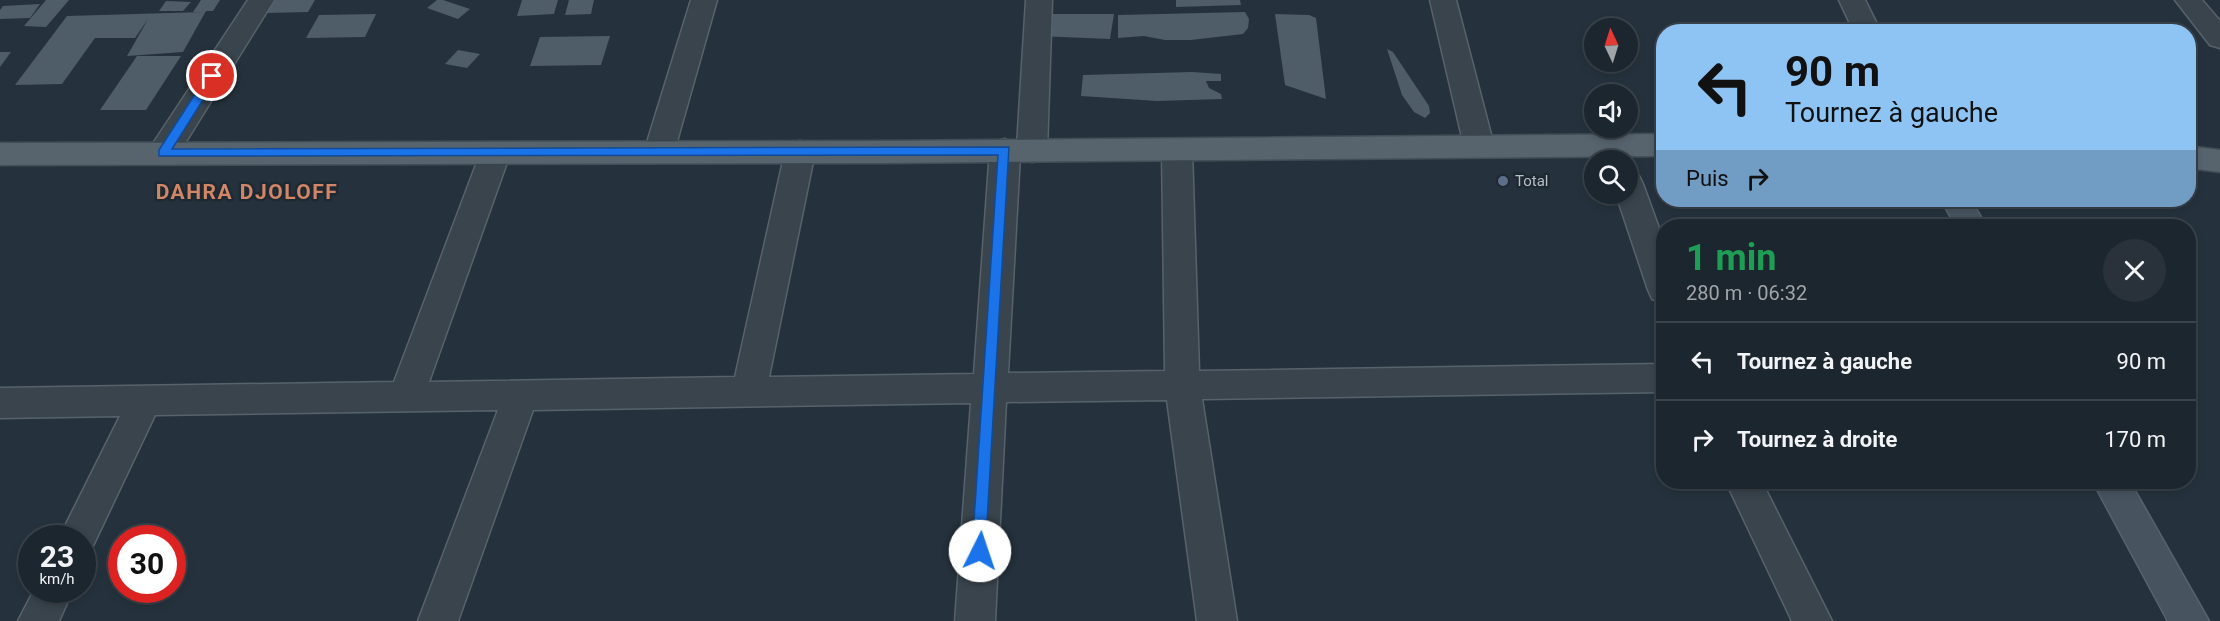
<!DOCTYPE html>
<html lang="fr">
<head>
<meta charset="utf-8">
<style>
	:root { --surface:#1c262e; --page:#29323a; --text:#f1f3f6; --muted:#a0a5aa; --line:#3a434a }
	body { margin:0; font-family:Roboto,sans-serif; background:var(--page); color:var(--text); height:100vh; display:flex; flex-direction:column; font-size:22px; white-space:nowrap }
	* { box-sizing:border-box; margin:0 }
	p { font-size:20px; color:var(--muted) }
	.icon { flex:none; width:33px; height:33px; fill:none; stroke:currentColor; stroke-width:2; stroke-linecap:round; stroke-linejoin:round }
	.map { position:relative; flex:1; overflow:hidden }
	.panel { position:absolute; left:1656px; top:219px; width:540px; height:270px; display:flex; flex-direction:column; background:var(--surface); border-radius:24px; box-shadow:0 3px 9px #0003,0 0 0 2px var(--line) }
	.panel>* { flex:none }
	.banner { position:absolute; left:1656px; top:24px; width:540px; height:183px; border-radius:24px; box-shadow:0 3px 9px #0003,0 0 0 2px var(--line); background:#8ec4f4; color:#111; overflow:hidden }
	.needle { width:39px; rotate:356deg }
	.tools { position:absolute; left:1584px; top:18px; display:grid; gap:12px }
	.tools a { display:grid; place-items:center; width:54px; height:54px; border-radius:50%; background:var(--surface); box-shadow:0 3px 9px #0003,0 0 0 2px var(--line); font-size:30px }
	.speed { position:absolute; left:18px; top:525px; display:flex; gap:12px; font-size:30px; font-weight:700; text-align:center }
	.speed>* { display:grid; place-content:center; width:78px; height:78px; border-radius:50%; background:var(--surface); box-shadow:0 3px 9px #0003,0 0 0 2px var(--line); line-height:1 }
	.speed small { font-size:15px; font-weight:400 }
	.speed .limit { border:9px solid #d22; background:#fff; color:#111 }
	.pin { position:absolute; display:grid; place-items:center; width:51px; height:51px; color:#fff; margin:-26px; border:3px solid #fff; border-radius:50%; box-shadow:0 2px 6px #0007 }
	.me { position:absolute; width:66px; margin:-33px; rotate:4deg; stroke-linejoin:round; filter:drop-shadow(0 0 4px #0008) }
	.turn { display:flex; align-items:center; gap:21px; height:126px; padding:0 30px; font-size:27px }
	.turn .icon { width:78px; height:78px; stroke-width:2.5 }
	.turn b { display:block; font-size:42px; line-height:51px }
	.then { display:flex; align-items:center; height:57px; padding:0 30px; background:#0003; gap:12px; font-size:22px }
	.round { display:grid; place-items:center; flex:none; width:63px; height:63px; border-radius:32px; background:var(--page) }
	.headline { display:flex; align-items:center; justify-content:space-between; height:102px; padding:0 30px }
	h1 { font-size:36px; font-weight:700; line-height:45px; color:#1e9e55 }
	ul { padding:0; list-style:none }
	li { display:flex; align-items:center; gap:18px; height:78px; padding:0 30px; border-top:2px solid var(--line) }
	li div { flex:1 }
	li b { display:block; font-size:22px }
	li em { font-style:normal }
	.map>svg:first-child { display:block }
</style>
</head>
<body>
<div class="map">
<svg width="2220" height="621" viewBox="0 0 2220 621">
	<rect width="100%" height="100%" fill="#25323d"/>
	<path fill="#4e5d68" d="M46,0h23l-23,27 -22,-1z
		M201,0h19l-7,11h-7l-23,41 -56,4 21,-37 -13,19h-40l-33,46 -47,1 52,-69 137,-4h-11z
		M273,0h42l-7,12 -42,1z
		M437,0h6l27,9 -12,10 -31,-11z
		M522,0h36l-4,14 -37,2z
		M569,0h25l-3,14 -26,1z
		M1176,0h64l1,5 -65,2z
		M166,1l25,1 -8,9h-24z
		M40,4l-10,14 -30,1v-9l3,-4z
		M1245,12l4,7 -1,9 -5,6 -52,6h-26l-21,-4 -26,2v-23z
		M376,14l-11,23 -59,1 13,-23z
		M1039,14h75l-4,25 -72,-3z
		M1275,14l34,1 7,3 10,81 -41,-14z
		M610,36l-9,29 -71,1 10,-29z
		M1387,49l6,3 36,54 1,7 -5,5 -11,-6 -12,-17z
		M458,50l22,4 -13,14 -22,-4z
		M0,52h11l-11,15z
		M137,56h44l-35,54h-46z
		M1192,72l29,2v7h-15l3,7 12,6 1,5 -65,2 -76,-5 2,-21z"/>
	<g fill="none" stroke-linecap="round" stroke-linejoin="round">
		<g stroke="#57626b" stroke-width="3">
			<path id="street" d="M248,0h26l-100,161 -11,3 -11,-3 -4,-8 4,-8z
				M691,0h26l-43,152 -4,8 -11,3 -11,-3 -4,-8z
				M1026,0h26l-5,151 -4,8 -11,3 -12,-7 -12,218 157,-2 -3,-221 4,-8 11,-3 11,3 4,8 7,221 465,-7v28l-462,7 35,222h-40l-30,-221 -161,2 -11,219h-40l16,-218 -438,7 -75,211h-40l80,-211 -343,5 -64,135 -9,3v-15h-23l61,-122 -120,2v-30l394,-6 86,-228 4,-8 11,-3 11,3 4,8 -81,228 306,-5 50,-225 4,-8 11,-3 11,3 4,8 -46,225 205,-3 16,-224 4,-8 11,-3 12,7z
				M1430,0h26l38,146 -5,8 -10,3 -10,-3 -5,-8z
				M1839,0h26l16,32h-27z
				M2175,0h27l18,21v27l-10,-3z
				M1628,173l11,3 4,8 21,58v61l-12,-4 -4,-9 -32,-96h12z
				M1726,482h36l70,139h-40z
				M34,590h39l-14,31h-41z"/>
		</g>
		<g stroke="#57626b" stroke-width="3">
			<path id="secondary" d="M1941,200h30l15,26h-30z
				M2093,482h37l79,139h-41z"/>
		</g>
		<g stroke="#424d56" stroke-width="3">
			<path id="primary" d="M1664,134v22l-777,7 -887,2v-22l887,-2z
				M2188,146l32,4v22l-32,-4z"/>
		</g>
		<use href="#street" fill="#39444d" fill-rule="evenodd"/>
		<use href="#secondary" fill="#475460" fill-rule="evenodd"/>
		<use href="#primary" fill="#57636d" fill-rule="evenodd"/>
	</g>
	<path fill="#1a73e8" stroke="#114b97" stroke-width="1.5" d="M212,73l6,3 -46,73 837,-2 -24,409 -5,2 -6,-2 -2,-5 26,-396 -839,1v-6l49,-76z"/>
	<circle fill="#5c6f8a" stroke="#1e2932" stroke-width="2" cx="1503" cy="181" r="6"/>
	<g text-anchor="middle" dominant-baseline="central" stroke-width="5" stroke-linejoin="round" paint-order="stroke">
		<g font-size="15" fill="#b5bfc8" stroke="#1e2932" text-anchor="start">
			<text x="1515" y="181">Total</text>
		</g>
		<g font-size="21" font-weight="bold" letter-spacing="1.5" fill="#d18667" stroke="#1e2932">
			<text x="247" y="192">DAHRA DJOLOFF</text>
		</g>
	</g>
</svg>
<div class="tools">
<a><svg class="needle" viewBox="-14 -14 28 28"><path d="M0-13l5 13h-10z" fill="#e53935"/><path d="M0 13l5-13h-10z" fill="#a0a5aa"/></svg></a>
<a><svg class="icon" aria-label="sound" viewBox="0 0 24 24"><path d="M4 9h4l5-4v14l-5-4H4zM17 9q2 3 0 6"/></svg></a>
<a><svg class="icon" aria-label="search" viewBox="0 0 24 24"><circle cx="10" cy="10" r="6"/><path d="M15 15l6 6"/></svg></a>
</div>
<div class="speed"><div>23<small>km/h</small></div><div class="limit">30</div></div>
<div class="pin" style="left:212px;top:76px;background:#d93025"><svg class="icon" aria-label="arrive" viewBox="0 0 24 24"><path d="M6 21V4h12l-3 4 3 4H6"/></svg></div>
<svg class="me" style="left:980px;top:551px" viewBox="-20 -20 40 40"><circle r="19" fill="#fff"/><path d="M0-13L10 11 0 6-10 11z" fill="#1a73e8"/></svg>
<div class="banner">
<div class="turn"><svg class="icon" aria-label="left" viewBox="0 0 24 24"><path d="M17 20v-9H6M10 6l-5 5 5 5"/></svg><div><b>90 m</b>Tournez à gauche</div></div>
<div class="then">Puis<svg class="icon" aria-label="right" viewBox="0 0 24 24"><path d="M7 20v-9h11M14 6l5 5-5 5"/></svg></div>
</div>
<section class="panel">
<div class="headline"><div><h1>1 min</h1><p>280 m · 06:32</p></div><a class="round"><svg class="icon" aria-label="close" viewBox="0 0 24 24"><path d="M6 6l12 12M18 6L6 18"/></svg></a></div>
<ul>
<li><svg class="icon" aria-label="left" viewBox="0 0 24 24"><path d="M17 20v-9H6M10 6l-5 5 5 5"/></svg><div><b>Tournez à gauche</b></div><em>90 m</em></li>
<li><svg class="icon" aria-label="right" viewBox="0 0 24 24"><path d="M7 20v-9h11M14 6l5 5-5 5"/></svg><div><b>Tournez à droite</b></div><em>170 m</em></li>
</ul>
</section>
</div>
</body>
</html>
